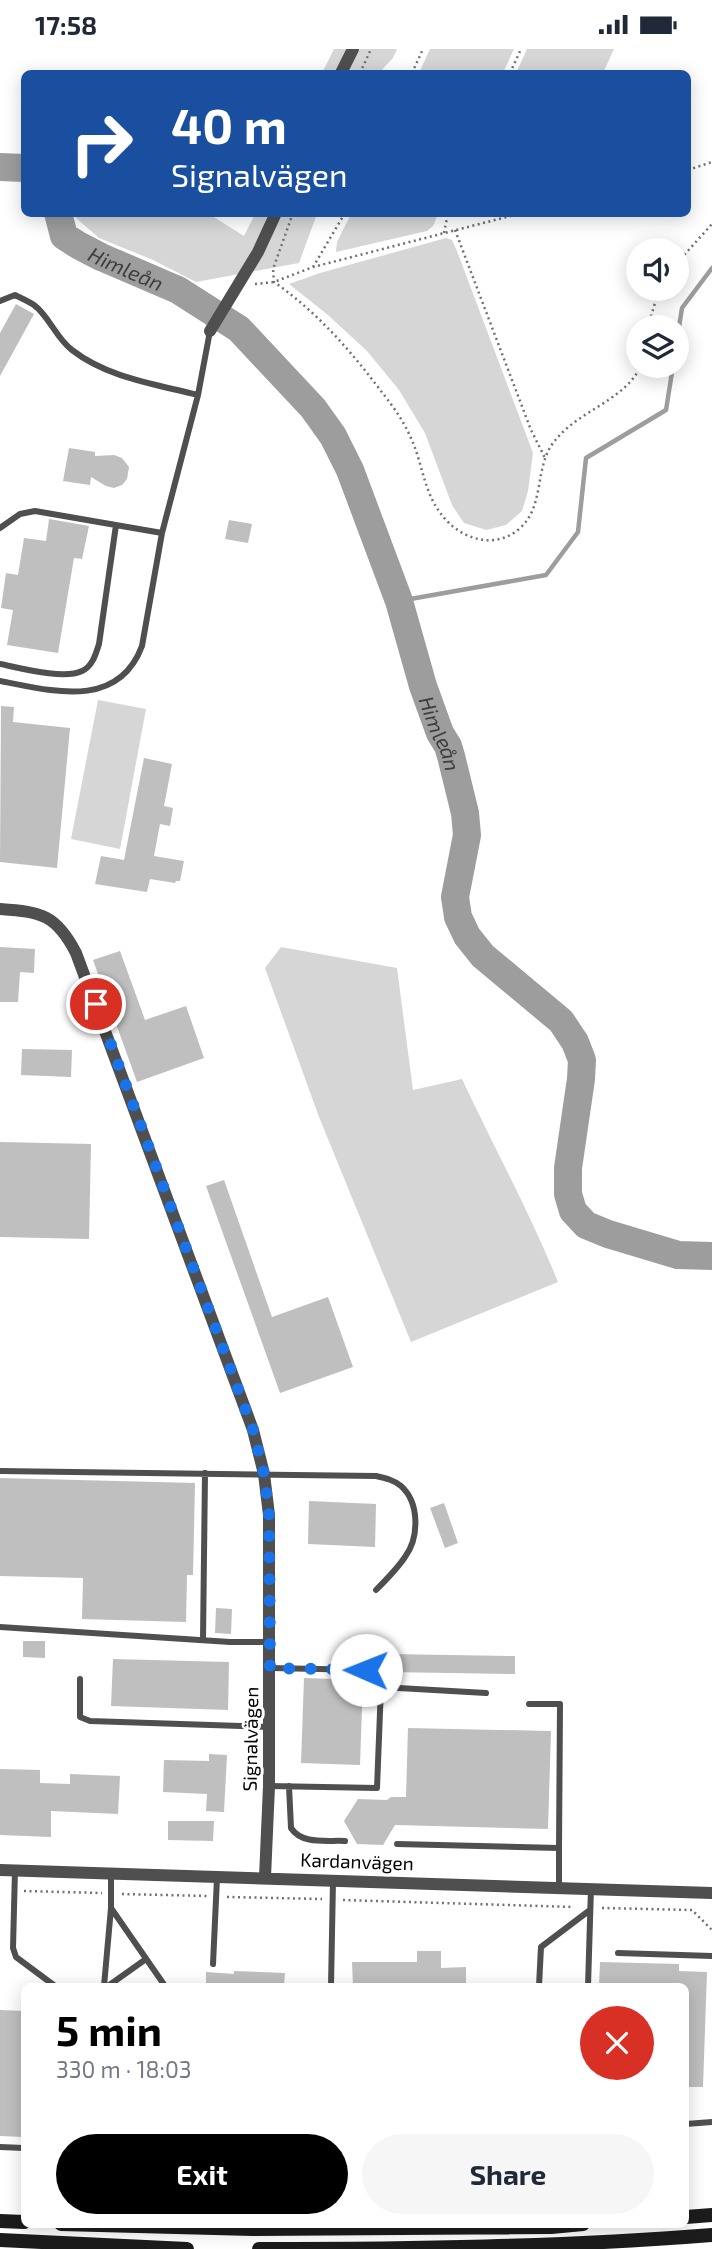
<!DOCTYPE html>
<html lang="en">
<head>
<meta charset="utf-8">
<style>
	:root { --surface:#fff; --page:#f6f6f7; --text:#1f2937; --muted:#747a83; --accent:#000 }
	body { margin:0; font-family:"Exo 2",sans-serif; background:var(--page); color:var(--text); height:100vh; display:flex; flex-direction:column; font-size:26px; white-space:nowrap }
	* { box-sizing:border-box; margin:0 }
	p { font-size:23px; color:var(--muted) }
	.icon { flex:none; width:38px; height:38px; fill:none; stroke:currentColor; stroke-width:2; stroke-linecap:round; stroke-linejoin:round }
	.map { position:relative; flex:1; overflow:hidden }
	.drawer { position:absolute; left:21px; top:1934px; width:668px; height:245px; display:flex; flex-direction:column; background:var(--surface); border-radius:10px; box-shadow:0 4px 18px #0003 }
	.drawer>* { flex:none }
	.top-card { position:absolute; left:21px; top:21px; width:670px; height:147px; border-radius:10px; box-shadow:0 4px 18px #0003; background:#1a4fa0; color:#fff; overflow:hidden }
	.buttons { position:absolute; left:626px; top:189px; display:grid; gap:14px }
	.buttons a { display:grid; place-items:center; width:63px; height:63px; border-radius:50%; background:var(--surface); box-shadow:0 4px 18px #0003; font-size:35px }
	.pin { position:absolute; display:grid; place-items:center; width:60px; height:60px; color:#fff; margin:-30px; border:4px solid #fff; border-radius:50%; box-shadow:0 2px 7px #0007 }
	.me { position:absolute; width:77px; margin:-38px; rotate:271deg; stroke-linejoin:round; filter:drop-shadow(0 0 5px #0008) }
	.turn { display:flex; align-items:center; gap:24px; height:147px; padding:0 35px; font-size:32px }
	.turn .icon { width:91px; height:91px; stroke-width:2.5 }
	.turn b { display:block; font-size:49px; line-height:60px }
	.round { display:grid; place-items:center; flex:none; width:74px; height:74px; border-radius:37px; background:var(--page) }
	.headline { display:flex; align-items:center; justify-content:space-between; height:119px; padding:0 35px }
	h1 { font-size:42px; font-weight:700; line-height:52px; color:var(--accent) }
	.cta { display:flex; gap:14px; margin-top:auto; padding:14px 35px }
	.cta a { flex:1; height:80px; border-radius:42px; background:var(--accent); color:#fff; font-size:28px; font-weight:700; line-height:80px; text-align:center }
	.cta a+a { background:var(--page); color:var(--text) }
	.status { display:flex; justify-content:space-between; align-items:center; height:49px; padding:0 35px; background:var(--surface); direction:ltr }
	.status svg { height:19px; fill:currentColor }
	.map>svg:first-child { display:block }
</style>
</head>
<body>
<div class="status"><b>17:58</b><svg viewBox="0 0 49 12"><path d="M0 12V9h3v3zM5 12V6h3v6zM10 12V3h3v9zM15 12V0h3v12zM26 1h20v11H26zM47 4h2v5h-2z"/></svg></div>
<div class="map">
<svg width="712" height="2200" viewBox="0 0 712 2200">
	<rect width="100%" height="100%" fill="#fff"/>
	<path fill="#d6d6d6" d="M334,0h63l-4,9 -14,15h-57z
		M430,0h84l-11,24h-84z
		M527,0h87l-11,24h-87z
		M75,165h134l35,22 11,-22h62l-18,49 -103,19 -43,-22 -54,-22 -23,-20z
		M351,165v-1l87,1 -5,12 -6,5 -91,21 1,-10z
		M446,189l6,2 5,11 76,202 -5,38 -6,20 -16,14 -20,5 -22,-7 -12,-18 -27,-72 -26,-43 -32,-39 -39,-36 -39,-31 31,-11z
		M98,651l48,9 -26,140 -49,-10z
		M281,898l116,21 16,122 49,-11c32,68 68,134 96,203l-147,60 -92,-225 -54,-149z"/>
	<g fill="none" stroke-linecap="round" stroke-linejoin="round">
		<path stroke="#9d9d9d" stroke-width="4.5" d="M677,291l5,-32 30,-40
			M399,552l147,-26 32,-43 8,-74 80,-48 7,-44"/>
		<g stroke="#9d9d9d" stroke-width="28">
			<path d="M0,118l24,1"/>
			<path id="s1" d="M58,164l6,23 14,9 23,12 77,33 61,39 74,79 20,28 17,34 49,131 24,85 17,47 8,13 3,10 14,57 2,22 -12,62 3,20 9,19 16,20 78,65 14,21 7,18 -1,19 -13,89v26l5,17 13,14 22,9 70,21 34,1"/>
		</g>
	</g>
	<path fill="#bfbfbf" d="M16,255l18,10 -34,62v-43z
		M69,399l26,4v4l19,-1 8,3 7,9 -2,12 -5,6 -8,3 -8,-2 -15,-9 -1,8 -27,-4z
		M49,470l40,7 -7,33 -8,-1 -16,95 -51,-8 6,-35 -12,-2 5,-35 12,2 6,-37 22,3z
		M229,471l23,4 -4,19 -23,-4z
		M1,657l13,1 -1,15 57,6 -13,140 -57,-6z
		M144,709l28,6 -8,42 9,2 -3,18 -10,-2 -6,32 30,5 -4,20h-4l-1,2 -25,-4 -3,13 -52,-8 6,-28 23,4z
		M0,898l35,2 -1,24 -14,-1 -2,30h-18z
		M120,902l25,69 41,-14 18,52 -67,24 -44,-122z
		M22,1000l50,1 -1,27 -50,-2z
		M0,1093l91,2 -2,95 -89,-2z
		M224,1131l48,137 56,-20 25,70 -73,26 -74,-207z
		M0,1429l195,5 -2,92h-6l-1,47 -104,-3 1,-41 -83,-2z
		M309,1452l67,3 -1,43 -67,-3z
		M444,1454l14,40 -13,5 -15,-40z
		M216,1559l16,1 -1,25 -16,-1z
		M23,1592h22v17l-22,-1z
		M389,1605l126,2v18l-127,-2z
		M113,1610l116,3 -1,48 -117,-4z
		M304,1629l59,2 -3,85 -59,-2z
		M408,1679l143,3 -3,98 -153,-4 -12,20 -26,-1 -13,-23 14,-22 29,1 4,-3h15z
		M209,1705l18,1 -3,57 -18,-1 1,-17 -44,-2 1,-32 45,1z
		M0,1720l40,1v13l30,1v-10l50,2 -2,38 -67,-3v26l-51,-2z
		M168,1772h46l-1,20 -45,-1z
		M417,1902h24v17l25,-1v19h-113l-1,-24h65z
		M600,1913l79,2v7l28,1 -4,115h-17v-101h-87z
		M234,1922l51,2 -1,13h-78v-14l28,2z
		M0,1961l24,1v126l-24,-1z"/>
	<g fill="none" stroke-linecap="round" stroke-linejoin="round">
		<path stroke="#717171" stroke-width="2.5" stroke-dasharray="2 3.5" stroke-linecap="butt" d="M360,24l11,-24
			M412,24l11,-24
			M510,24l11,-24
			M688,121l24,-8
			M293,164l-20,56 1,13c43,30 76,68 107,109 11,14 22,29 29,45 14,29 13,61 38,86 19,19 49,26 71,7 25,-21 16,-58 32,-83 23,-35 72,-43 90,-80
			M455,181l76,200 14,28
			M444,184l4,-20
			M677,214l35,-39
			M313,218l32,-54
			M255,235l19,-2 39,-15 209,-54
			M648,278l11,-38
			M24,1842l78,2
			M122,1845l85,2
			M227,1848l95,2
			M343,1851l231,7
			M602,1859l90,2 20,20"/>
		<path stroke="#4f4f4f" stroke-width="6" d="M0,252l15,-6c6,3 13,6 19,10 15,11 22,33 38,45 36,28 83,34 126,45
			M0,479l20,-14 15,-3 127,22
			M0,615c20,4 64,16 82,7 11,-5 14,-18 17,-27l17,-119
			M0,632c52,10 118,29 142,-35l20,-113 36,-138 12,-64
			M0,1422l376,5c9,2 18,4 25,10 19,17 18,52 4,71 -8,12 -19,23 -29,33
			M0,1578l230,15h38
			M203,1591l2,-167
			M80,1630v38l10,4 180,6
			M381,1638l105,6
			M529,1655h31l-1,144
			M269,1737l108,2 4,-101 -5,-10 -9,-7 -97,-2
			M289,1737l2,42c11,17 36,12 54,13
			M397,1795l162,4v39
			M15,1821l-2,78 3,9 39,29
			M111,1824v35l54,78
			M618,1904l94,3
			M213,1915l4,-86
			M104,1937l7,-78
			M108,1937l38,-27
			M331,1937l2,-105
			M539,1937l2,-39 49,-37
			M588,1937l3,-98
			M686,2075l26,-2
			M0,2098l24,1"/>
		<path stroke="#4f4f4f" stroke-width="12" d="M341,24l12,-24
			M210,282l48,-79 18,-39
			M0,860c41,3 56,5 76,44l177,477 11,44 5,41v271l-4,91
			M0,1821l712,23"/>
		<path stroke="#1c1c1c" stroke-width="14" d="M686,2168l26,-2
			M0,2172l24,1
			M61,2175l192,5 298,-2 32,-3
			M0,2191l187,9
			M259,2200c151,0 302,-2 453,-14"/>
	</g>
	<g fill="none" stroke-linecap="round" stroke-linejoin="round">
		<path stroke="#1a73e8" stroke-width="12" stroke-dasharray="0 21.6" d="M96,955l157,426 11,44 5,41 1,153 96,2"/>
	</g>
	<g text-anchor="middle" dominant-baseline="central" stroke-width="6" stroke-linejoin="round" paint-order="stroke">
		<g font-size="19" fill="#000" stroke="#fff">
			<text transform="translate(250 1690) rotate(-89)">Signalvägen</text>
			<text transform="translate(357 1812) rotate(2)">Kardanvägen</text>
		</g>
		<g font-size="21" font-style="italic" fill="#3e3e3e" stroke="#fff">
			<text stroke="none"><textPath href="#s1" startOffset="94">Himleån</textPath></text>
			<text stroke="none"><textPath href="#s1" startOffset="682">Himleån</textPath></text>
		</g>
	</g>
</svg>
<div class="buttons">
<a><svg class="icon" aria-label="sound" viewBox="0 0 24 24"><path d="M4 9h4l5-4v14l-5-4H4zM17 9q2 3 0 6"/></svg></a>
<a><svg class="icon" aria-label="layers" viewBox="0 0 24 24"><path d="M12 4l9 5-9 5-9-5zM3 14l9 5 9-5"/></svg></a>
</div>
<div class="pin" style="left:96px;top:955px;background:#d93025"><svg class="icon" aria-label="arrive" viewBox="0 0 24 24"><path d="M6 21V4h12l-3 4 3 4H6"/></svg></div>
<svg class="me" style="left:366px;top:1621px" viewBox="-20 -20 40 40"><circle r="19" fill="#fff"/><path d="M0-13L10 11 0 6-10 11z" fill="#1a73e8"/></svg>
<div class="top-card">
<div class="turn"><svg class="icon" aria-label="right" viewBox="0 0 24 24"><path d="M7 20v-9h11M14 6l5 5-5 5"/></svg><div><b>40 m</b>Signalvägen</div></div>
</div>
<section class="drawer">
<div class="headline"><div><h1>5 min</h1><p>330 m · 18:03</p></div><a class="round" style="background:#d93025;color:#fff"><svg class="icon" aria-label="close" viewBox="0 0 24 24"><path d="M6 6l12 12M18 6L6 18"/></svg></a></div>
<div class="cta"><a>Exit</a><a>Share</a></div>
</section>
</div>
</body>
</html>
